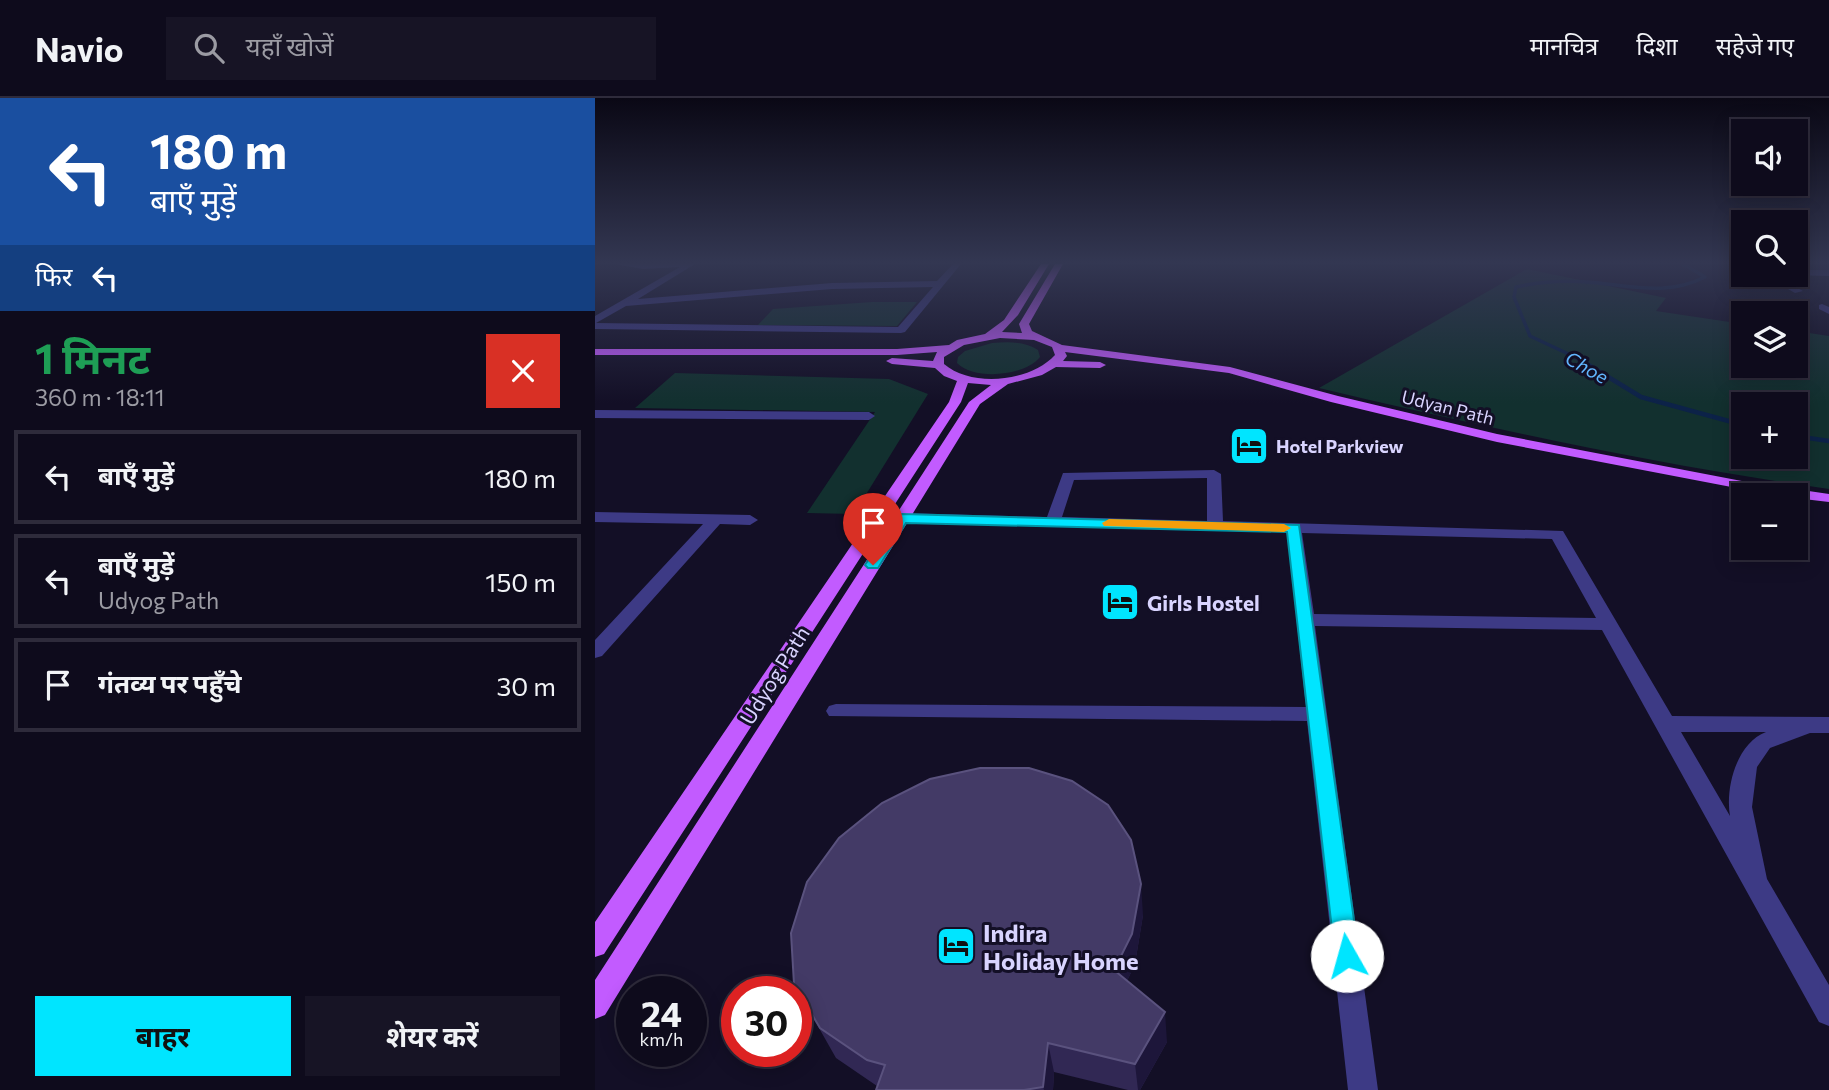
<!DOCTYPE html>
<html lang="hi">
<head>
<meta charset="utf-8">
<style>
	:root { --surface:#0e0b1c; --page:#171425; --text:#f1f3f6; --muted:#9b9ba3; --line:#2e2b3b; --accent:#00e5ff }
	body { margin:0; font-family:Commissioner,"Noto Sans Devanagari",sans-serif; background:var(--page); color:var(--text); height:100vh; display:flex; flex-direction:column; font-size:26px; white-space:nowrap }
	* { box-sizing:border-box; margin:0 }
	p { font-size:23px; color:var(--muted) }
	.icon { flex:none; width:38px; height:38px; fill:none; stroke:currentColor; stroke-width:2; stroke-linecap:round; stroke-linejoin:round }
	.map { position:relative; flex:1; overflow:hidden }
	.side { display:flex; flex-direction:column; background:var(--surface); width:595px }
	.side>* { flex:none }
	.guide { background:#1a4fa0; color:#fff; overflow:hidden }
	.fabs { position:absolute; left:1136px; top:21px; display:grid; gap:14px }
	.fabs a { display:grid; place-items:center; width:77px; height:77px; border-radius:0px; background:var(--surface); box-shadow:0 4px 18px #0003,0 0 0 2px var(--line); font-size:35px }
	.speed { position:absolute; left:21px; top:878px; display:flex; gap:14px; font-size:35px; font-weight:700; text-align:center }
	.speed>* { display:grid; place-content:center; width:91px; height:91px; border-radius:50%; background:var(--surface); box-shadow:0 4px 18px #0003,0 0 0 2px var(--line); line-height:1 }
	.speed small { font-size:18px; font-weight:400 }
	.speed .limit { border:10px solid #d22; background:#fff; color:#111 }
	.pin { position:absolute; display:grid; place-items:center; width:60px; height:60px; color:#fff; margin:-72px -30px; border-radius:50% 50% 50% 0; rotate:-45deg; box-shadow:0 0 7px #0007 }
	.pin .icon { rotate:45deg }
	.me { position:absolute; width:77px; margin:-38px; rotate:353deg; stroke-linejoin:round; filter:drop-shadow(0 0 5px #0008) }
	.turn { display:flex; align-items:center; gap:24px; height:147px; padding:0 35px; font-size:32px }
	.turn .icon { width:91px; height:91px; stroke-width:2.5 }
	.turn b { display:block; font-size:49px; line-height:60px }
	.then { display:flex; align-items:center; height:66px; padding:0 35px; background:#0003; gap:14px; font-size:26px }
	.round { display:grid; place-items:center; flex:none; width:74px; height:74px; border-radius:0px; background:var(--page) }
	.overview { display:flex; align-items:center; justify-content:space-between; height:119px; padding:0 35px }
	h1 { font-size:42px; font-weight:700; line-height:52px; color:#1e9e55 }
	.primary-button { display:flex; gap:14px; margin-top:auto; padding:14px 35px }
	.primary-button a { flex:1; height:80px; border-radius:0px; background:var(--accent); color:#111; font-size:28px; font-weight:700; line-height:80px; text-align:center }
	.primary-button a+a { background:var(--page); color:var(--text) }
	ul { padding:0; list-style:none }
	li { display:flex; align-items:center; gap:21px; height:94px; margin:0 14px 10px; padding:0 21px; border:4px solid var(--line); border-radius:0px }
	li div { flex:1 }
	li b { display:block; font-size:26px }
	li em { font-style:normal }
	header { display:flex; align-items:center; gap:42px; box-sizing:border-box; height:98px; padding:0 35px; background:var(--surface); border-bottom:2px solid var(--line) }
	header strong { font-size:33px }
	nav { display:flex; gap:38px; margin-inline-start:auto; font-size:24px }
	.search { width:490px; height:63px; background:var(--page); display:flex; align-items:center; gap:18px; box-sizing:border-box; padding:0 24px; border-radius:0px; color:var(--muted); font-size:26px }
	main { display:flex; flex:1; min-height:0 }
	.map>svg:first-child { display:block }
</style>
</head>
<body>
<header>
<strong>Navio</strong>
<div class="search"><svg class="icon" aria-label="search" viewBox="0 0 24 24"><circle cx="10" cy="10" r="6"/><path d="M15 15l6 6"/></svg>यहाँ खोजें</div>
<nav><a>मानचित्र</a><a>दिशा</a><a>सहेजे गए</a></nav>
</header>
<main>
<section class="side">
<div class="guide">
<div class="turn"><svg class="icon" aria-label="left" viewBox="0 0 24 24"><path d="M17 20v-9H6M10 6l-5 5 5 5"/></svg><div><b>180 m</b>बाएँ मुड़ें</div></div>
<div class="then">फिर<svg class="icon" aria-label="left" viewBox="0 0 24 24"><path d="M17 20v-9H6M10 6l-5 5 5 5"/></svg></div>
</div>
<div class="overview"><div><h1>1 मिनट</h1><p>360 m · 18:11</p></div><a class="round" style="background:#d93025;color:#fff"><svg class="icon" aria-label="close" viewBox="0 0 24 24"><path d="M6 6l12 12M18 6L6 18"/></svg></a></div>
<ul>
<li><svg class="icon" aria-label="left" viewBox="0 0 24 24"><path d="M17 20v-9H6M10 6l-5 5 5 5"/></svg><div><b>बाएँ मुड़ें</b></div><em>180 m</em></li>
<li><svg class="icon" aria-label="left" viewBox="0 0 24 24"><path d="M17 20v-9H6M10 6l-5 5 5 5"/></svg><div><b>बाएँ मुड़ें</b><p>Udyog Path</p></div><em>150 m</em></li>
<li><svg class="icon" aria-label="arrive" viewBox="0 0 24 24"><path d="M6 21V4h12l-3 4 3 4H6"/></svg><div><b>गंतव्य पर पहुँचे</b></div><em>30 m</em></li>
</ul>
<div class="primary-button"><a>बाहर</a><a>शेयर करें</a></div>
</section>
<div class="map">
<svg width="1234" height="992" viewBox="0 0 1234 992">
	<rect width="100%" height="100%" fill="#130f26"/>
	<path fill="#12302f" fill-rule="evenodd" d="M932,171l139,29 -10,13 87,13v42h52l1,-35 33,5v153c-172,-24 -341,-61 -510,-101zM1200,306v53h-52v-53z
		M277,204h45l-20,24 -139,-1 15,-16z
		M397,245c16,-1 32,-2 46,7l2,7c-15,19 -65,24 -83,6l1,-6 7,-6z
		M80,275l214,6 39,15 -74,120 -47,-1 68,-101 -240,-4z"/>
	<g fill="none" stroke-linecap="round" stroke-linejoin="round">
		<path stroke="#0c2248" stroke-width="3.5" d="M982,260l-47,-22 -16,-39 2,-10c23,-5 47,-7 71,-5 42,3 79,15 118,-5l-22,-13"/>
		<path stroke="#0c2248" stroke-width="4.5" d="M979,258l67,41 102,28
			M1200,338l34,5"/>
		<path fill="#3d3a85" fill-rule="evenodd" d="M20,166h80l-57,35 194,-16 105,-2 16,-17h8l-56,68 -4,1 -306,-4v-13l85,-49 -37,2zM338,189l-35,40 -302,-4 30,-17 206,-17z
			M1200,172h34v6l-37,-1h3z
			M1169,177h10l29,16 -8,2z
			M1227,206l7,3v7l-10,-5v-4z
			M0,312l274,2 6,4 -6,4 -274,-2z
			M619,372l7,4 2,47 340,10 109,185 157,1v16h-19l-40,15 -13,19 -5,40 15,72 62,106v41l-10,-4 -217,-392 -287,-4 63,464h-30l-41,-369 -478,-5 -3,-5 3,-5 7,-2 470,3 -19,-175 -385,-9 -8,-5 8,-5 145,4 16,-44zM612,380v43l-145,-4 12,-37zM707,435l250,6 44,79 -282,-4zM1086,634h85c-29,11 -41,55 -36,84z
			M0,414l155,3 8,5 -8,5 -30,-1 -118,132 -7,2v-18l108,-116 -108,-2z"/>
		<path fill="#c25bff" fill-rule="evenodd" d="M446,166h8l-31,51 -16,17 20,1 -3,-9 36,-60h8l-34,60 3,7 30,14 168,22 108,29 159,38 250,48 82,12v8l-34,-4v-3l-48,-5 -250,-48 -166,-40 -102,-29 -164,-21 2,4 -4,5 37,1 6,3 -6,3 -44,-1 -14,8 -34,9 -28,20 -375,611 -10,4v-39l374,-578 22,-17 -23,-2 -7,19 -357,552 -9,3v-35l354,-520 8,-21 -13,-5 -9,-8 -43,-4 -6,-3 6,-3 41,3 4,-9 -40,3h-302v-6h302l52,-4 8,-5 28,-6 19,-14zM405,240l34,2 18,7 3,8c-25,27 -83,33 -111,9v-7l20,-12z"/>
	</g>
	<path fill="#312854" d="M548,817l-8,49 -8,17 40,61 -27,48h-12l-74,-18 -1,18h-177l1,-4 -41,-28 -42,-74z"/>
	<path fill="#1d163a" d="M546,786l2,31 -8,49 -17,36 -4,-30z
		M570,914l2,30 -27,48h-2l-3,-26z
		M453,945l6,29 -1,18h-9l-1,-3z"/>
	<path fill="#433a66" stroke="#5a527e" stroke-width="2" d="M385,670h49l43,13 36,24 23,35 10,44 -9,50 -18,36 51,42 -30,52 -87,-21 -5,44 -19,3h-148l9,-25 -18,-5 -47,-32 -26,-44 -3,-51 16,-51 32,-44 43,-35 48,-24z"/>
	<linearGradient id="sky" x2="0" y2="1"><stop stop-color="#0a0815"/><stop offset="0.54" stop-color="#333752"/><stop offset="1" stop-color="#333752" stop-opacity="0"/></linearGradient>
	<rect width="1234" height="305" fill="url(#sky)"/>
	<path fill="#00e5ff" stroke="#0095a6" stroke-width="2" d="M307,416l397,11 60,431 -3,8 -9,3 -9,-3 -3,-8 -48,-424 -381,-9 -28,45h-10l-3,-3 30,-47z"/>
	<path fill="#f59e0b" d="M514,421l175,5 7,4 -7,4 -180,-6 -2,-3z"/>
	<defs>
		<g id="hotel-square" transform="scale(2.0125)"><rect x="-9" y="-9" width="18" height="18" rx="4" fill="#00e5ff" stroke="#130f26"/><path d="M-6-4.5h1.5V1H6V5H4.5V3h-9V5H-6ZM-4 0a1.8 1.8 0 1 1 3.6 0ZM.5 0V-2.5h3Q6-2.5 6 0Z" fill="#111"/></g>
	</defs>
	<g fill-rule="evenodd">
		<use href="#hotel-square" x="654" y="348"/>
		<use href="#hotel-square" x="525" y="504"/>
		<use href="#hotel-square" x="361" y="848"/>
	</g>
	<g text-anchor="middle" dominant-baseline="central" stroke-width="6" stroke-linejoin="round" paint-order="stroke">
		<g font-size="18" fill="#d9d4ff" stroke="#130f26">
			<text transform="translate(853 309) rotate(14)">Udyan Path</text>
		</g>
		<g font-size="18" font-weight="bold" fill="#d9d4ff" stroke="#130f26" text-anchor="start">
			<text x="681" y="348">Hotel Parkview</text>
		</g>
		<g font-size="19" font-style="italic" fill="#62b6ff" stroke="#130f26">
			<text transform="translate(992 269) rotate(29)">Choe</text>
		</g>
		<g font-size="21" font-weight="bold" fill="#d9d4ff" stroke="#130f26" text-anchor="start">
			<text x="552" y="504">Girls Hostel</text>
		</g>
		<g font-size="21" fill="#d9d4ff" stroke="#130f26">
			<text transform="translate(179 577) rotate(-58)">Udyog Path</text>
		</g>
		<g font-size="24" font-weight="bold" fill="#d9d4ff" stroke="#130f26" text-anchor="start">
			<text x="388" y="834">Indira<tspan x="388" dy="28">Holiday Home</tspan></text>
		</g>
	</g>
</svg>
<div class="fabs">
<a><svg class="icon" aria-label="sound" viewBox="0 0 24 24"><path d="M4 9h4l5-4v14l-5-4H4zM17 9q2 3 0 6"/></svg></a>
<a><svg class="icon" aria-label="search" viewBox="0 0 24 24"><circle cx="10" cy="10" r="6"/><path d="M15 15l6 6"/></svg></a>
<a><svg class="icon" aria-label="layers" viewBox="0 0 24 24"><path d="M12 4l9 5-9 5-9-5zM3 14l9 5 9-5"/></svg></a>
<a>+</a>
<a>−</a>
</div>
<div class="speed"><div>24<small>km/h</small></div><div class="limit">30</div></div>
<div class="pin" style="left:278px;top:467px;background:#d93025"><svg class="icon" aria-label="arrive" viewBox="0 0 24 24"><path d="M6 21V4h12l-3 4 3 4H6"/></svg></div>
<svg class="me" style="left:752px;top:858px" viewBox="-20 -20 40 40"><circle r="19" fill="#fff"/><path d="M0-13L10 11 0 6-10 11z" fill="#00e5ff"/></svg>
</div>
</main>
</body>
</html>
